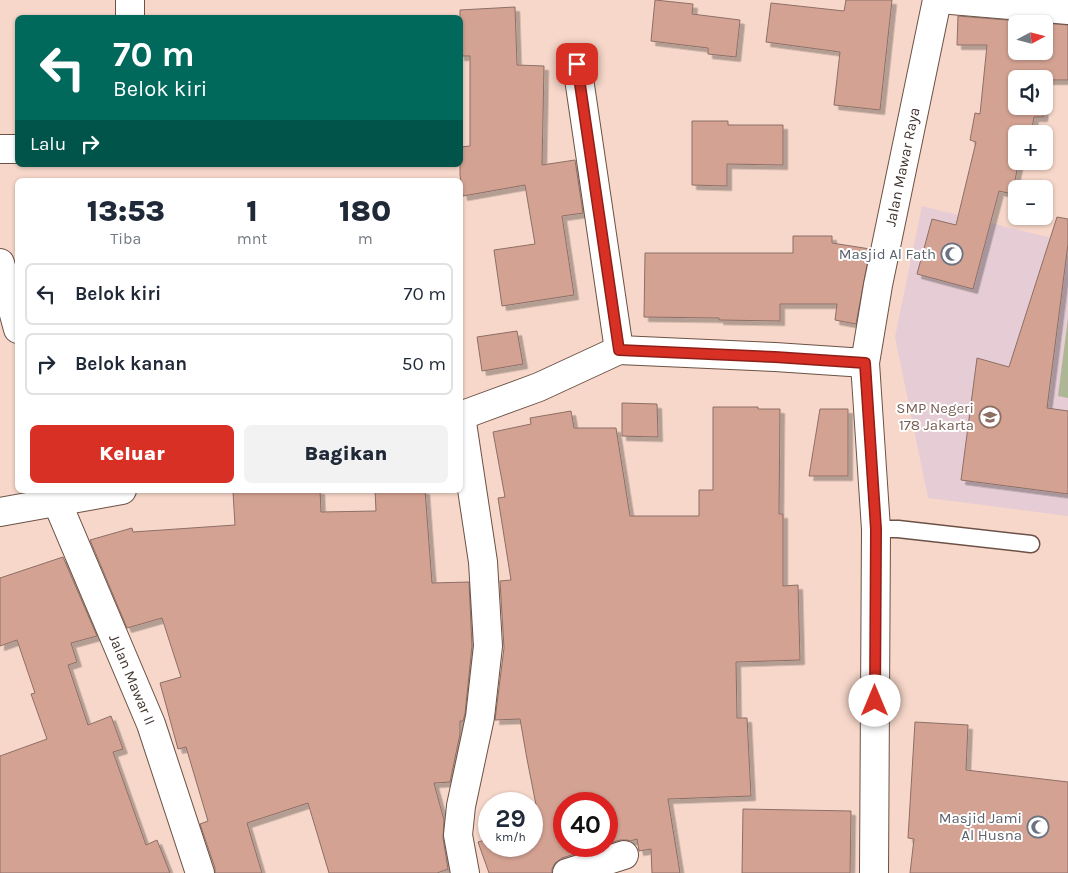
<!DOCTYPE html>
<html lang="id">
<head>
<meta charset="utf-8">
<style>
	:root { --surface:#fff; --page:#f2f2f3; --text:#1f2937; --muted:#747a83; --line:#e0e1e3; --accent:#d93025 }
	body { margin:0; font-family:Karla,sans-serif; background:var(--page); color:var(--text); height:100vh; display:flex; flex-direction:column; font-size:19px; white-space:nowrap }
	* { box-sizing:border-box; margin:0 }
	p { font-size:16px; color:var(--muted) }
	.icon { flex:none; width:28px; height:28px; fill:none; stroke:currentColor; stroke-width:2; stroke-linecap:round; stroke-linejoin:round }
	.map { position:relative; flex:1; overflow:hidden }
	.sheet { position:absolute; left:15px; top:178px; width:448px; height:315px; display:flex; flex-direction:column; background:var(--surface); border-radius:8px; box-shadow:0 1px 4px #0004 }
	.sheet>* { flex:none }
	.hud { position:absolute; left:15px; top:15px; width:448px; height:152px; border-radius:8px; box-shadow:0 1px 4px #0004; background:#00695c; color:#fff; overflow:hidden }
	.needle { width:32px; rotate:83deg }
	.tools { position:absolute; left:1008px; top:15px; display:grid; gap:10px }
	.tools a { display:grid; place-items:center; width:45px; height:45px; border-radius:8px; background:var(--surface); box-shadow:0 1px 4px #0004; font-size:25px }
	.speed { position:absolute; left:478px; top:792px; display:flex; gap:10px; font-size:25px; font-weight:700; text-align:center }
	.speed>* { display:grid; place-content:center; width:65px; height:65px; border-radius:50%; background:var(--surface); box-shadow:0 1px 4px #0004; line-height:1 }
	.speed small { font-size:12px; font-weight:400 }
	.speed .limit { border:8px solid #d22; background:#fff; color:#111 }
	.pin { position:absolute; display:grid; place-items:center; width:42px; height:42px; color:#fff; margin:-21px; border-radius:10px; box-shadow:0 2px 8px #0006 }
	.me { position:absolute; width:55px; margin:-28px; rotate:0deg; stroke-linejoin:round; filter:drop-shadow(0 0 4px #0008) }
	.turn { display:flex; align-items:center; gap:18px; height:105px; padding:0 15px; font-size:22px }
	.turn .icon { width:65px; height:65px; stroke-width:2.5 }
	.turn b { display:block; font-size:35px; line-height:42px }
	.then { display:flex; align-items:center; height:48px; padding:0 15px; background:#0003; gap:10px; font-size:19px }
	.eta { display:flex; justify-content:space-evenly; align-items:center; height:85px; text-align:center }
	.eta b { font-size:30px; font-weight:800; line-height:35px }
	.button { display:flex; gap:10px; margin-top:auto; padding:10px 15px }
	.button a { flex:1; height:58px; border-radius:8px; background:var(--accent); color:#fff; font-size:20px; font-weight:800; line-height:58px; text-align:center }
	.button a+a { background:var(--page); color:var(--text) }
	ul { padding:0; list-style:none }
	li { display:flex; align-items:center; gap:15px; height:62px; margin:0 10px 8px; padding:0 5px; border:2px solid var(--line); border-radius:8px }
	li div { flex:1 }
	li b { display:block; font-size:19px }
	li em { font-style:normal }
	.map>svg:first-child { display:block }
</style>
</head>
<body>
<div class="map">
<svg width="1068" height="873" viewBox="0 0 1068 873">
	<defs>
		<filter id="shadow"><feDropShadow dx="4.5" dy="4.5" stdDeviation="0" flood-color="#0004"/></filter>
	</defs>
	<rect width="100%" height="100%" fill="#f6d7c9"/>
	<path fill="#e6cdd5" d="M922,206l146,36v274l-140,-18 -33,-161z"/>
	<path fill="#aeb795" d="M1068,318v80l-10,-2z"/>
	<path fill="#d3a293" stroke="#8d6f66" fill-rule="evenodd" filter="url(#shadow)" d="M655,0l38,4 -1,10 48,6 -4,37 -28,-3v-6l-57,-7z
		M846,0h46l-12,110 -46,-5 6,-53 -74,-10 5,-39 73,8z
		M515,7l2,58 27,1 -2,99 33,-5 8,53 -21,3 12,79 -72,11 -8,-56 41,-6 -10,-59 -62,11 -3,-21v-28l10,-1v-90h-10v-46z
		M958,16l110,9v55h-21l-4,37h-9l-3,17h-15v27h3l-7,33 -13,-3 -26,98 -56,-15 15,-55 24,6 20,-83 -6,-2 5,-27 5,1 7,-69h-30zM1016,24h28v27h-28zM1016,79h28v27h-28z
		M692,121h36v4h55v40l-56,-1v22l-35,-1z
		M1057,217l11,2v25l-21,164 21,3v83l-107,-14 16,-122 32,9z
		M793,236h39v7l38,6 -14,75 -21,-4 2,-16h-57v17l-61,-1v-2l-75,-1 1,-64h148z
		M517,331l6,33 -41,7 -5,-34z
		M622,403l35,1 1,33 -36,-1z
		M713,407h45v2h22l-1,105h4v72l15,-1 2,75 -64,2 1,56h10l4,78 -83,3 12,74h-28l-1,-24 -12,2 -2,-12 -7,2 -3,-1h-7l-14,4v-40h-42v42h36l-38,12 -7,5 -3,6v4h-63l-11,-31 11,-3v7h42v-23l8,-3 -12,-61 -7,-40 -25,1 9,-72 -4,-67 11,-1 -13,-82 7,-1 -12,-65 38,-8 -1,-6 41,-7 3,17h42l14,88h69v-26h14z
		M820,409h28v67h-39z
		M256,490h64l1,22 55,-1 -1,-21h50l7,93 37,-1 3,64 -7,68 -2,7h-3v13l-10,48 -16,1 10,37 -1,18 5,31 -11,4h-108l-21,-70 -61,20 15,50h-47v-5l-15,-44 8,-3 -22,-74 -8,2 -18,-66 21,-6 -19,-59 -35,10 -37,-88 42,-12 1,4 102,-7 -2,-33z
		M63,557l34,79 -26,7 6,19 -9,3 20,60 23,-9 12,33 -10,3 33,93 11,-5 13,33h-170v-117l47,-17 -16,-45 4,-1 -18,-53 -17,6v-68z
		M915,722l53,3 -2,45 102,12v91h-158l4,-34 -6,-1z
		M743,809l108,2 -1,62h-108z"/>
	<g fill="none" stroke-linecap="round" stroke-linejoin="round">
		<g stroke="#6c5246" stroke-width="19">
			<path id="service" d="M876,529h22l133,15"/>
		</g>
		<g stroke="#6c5246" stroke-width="30">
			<g id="minor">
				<path d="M130,0v18"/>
				<path d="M951,0l117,10"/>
				<path d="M577,65l42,285"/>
				<path d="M0,149h18"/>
				<path d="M0,263l18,66"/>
				<path d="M460,416l79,-29 80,-37 156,7 90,6"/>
				<path d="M461,416l22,146 5,84 -8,71 -19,89 -3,29 7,38"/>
				<path id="s1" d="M55,490l2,12 94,222 49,149"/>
				<path d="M0,512l122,-22"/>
				<path d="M567,873l57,-18"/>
			</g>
		</g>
		<g stroke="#6c5246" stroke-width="30">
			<g id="tertiary">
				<path id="s2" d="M874,873l2,-344 -11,-166 13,-78 59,-285"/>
			</g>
		</g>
		<use href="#service" stroke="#fff" stroke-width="16"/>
		<use href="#minor" stroke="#fff" stroke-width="28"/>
		<use href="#tertiary" stroke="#fff" stroke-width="28"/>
	</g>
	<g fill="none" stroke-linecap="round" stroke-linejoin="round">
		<g stroke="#8d1f18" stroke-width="12">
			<path id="route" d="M577,64l42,286 156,7 90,6 11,166 -1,172"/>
		</g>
		<use href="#route" stroke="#d93025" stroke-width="9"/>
	</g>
	<defs>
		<g id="mosque-ring" transform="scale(1.125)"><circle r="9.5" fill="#fff" stroke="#6b7280" stroke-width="1.5"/><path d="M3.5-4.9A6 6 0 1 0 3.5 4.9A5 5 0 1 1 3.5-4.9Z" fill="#6b7280"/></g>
		<g id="school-ring" transform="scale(1.125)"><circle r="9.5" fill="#fff" stroke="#8d6e63" stroke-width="1.5"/><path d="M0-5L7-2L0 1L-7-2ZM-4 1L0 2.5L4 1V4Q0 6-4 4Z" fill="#8d6e63"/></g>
	</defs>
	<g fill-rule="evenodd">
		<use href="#mosque-ring" x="952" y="254"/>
		<use href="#school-ring" x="990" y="417"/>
		<use href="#mosque-ring" x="1038" y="827"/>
	</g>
	<g text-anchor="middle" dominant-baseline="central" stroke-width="4" stroke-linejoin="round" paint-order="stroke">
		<g font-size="15" fill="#41342f" stroke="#fff">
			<text stroke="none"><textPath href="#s2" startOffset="710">Jalan Mawar Raya</textPath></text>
			<text stroke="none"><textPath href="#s1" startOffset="205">Jalan Mawar II</textPath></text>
		</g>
		<g font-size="15" fill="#5b616d" stroke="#fff" text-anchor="end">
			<text x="936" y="254">Masjid Al Fath</text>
			<text x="1022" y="818">Masjid Jami<tspan x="1022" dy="17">Al Husna</tspan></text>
		</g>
		<g font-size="15" fill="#785e54" stroke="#fff" text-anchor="end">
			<text x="974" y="408">SMP Negeri<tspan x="974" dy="17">178 Jakarta</tspan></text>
		</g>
	</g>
</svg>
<div class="tools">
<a><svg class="needle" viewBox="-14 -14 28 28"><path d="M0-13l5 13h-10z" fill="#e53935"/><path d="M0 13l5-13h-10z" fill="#747a83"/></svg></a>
<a><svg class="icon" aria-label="sound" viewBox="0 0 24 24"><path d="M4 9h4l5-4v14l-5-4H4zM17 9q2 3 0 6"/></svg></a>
<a>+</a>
<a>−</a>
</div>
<div class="speed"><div>29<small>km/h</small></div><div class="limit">40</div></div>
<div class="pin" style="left:577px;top:64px;background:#d93025"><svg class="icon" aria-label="arrive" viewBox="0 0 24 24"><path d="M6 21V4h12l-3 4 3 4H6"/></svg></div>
<svg class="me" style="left:875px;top:701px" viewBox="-20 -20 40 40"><circle r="19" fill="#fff"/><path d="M0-13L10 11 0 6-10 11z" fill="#d93025"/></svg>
<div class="hud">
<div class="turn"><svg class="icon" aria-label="left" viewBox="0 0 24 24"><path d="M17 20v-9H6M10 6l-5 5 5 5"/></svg><div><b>70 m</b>Belok kiri</div></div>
<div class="then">Lalu<svg class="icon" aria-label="right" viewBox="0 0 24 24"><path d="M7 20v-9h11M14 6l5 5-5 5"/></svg></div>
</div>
<section class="sheet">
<div class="eta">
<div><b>13:53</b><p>Tiba</p></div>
<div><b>1</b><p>mnt</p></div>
<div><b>180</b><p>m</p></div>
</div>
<ul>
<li><svg class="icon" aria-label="left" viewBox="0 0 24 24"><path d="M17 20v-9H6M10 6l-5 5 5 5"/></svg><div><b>Belok kiri</b></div><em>70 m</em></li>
<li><svg class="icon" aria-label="right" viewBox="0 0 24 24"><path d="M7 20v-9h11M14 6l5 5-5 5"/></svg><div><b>Belok kanan</b></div><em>50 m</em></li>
</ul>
<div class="button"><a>Keluar</a><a>Bagikan</a></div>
</section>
</div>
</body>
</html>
